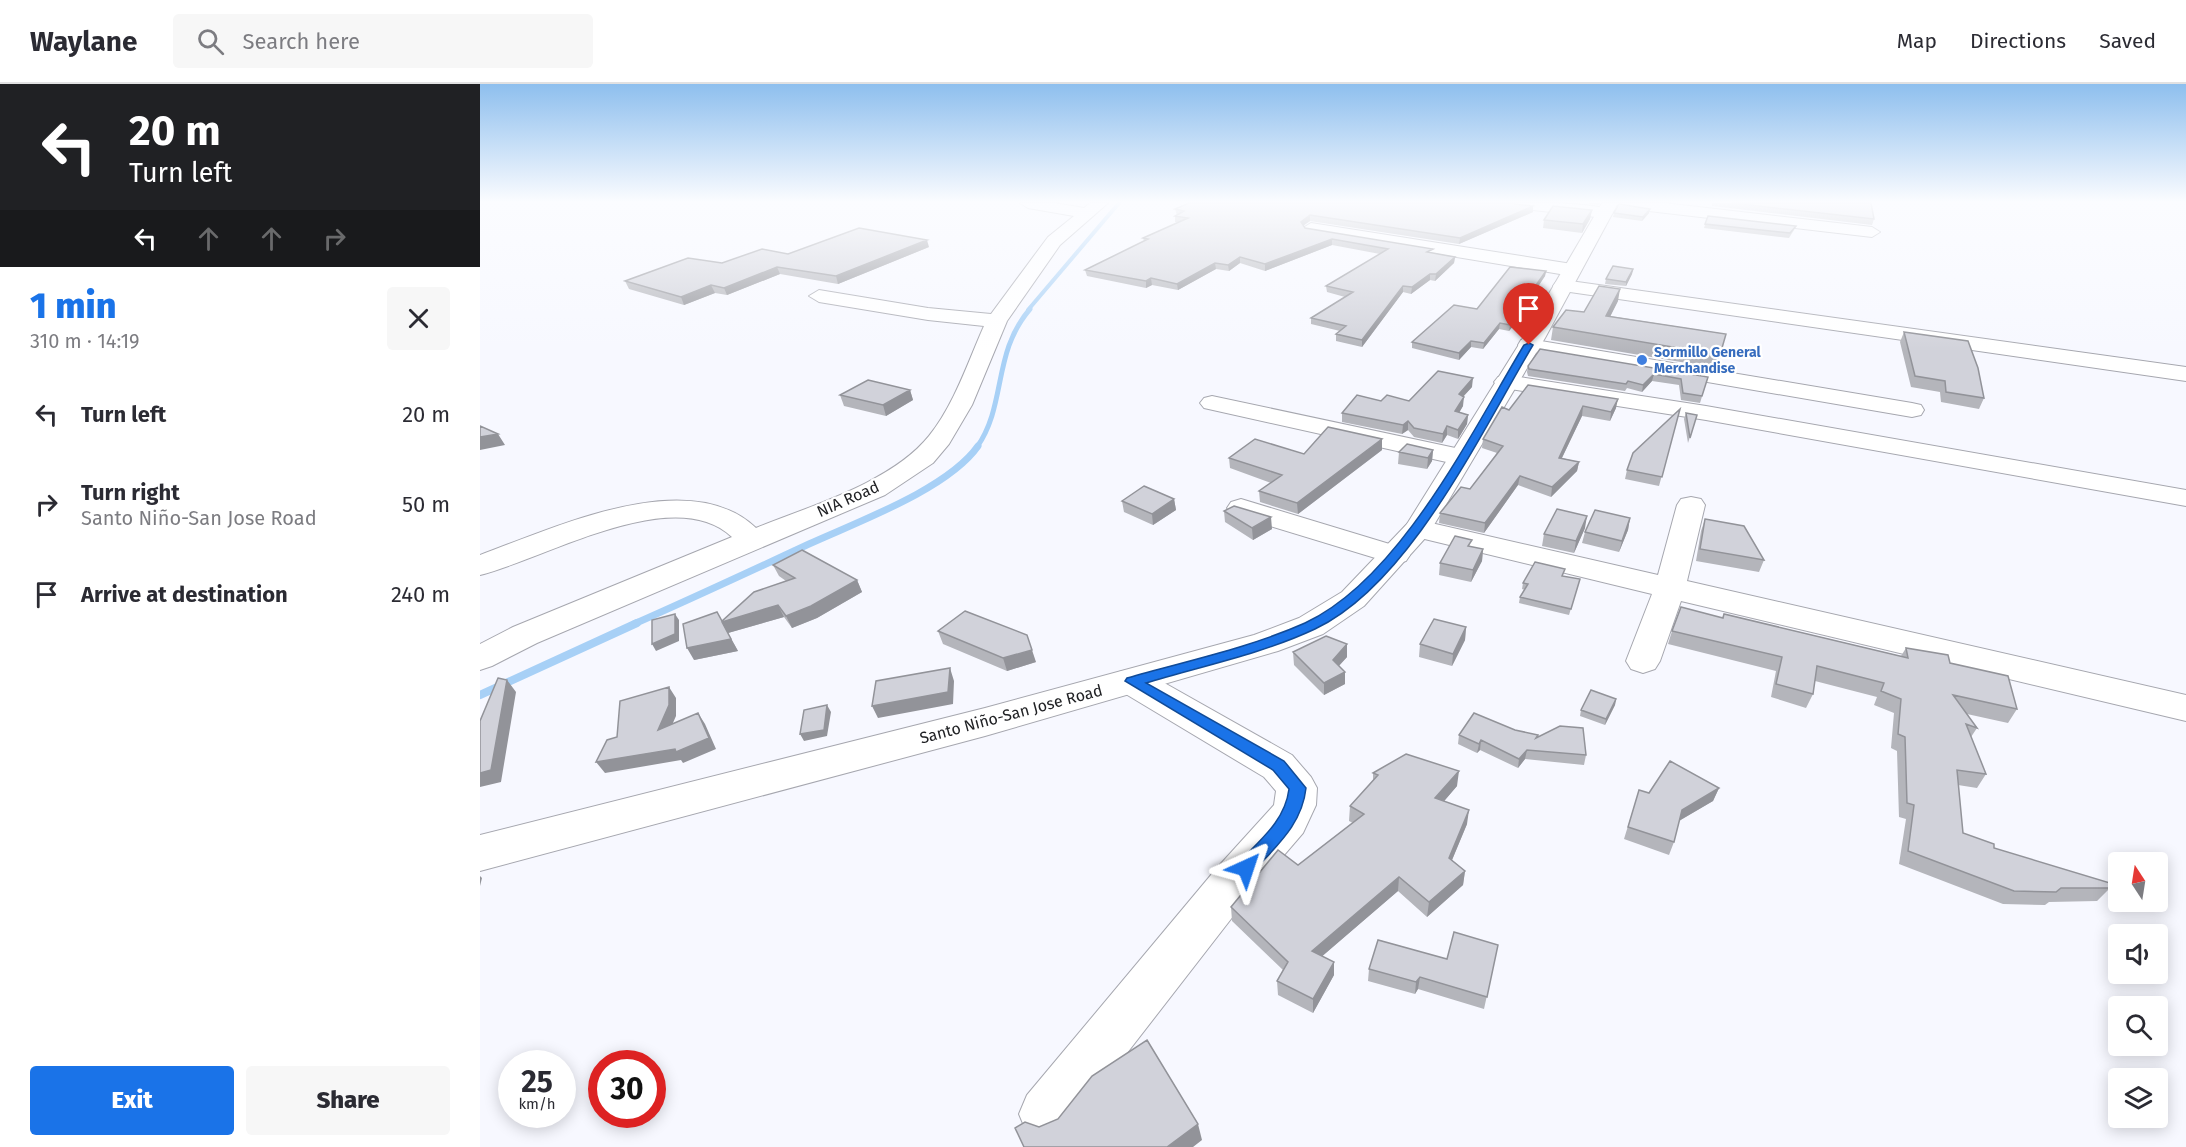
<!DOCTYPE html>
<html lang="en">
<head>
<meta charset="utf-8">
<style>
	:root { --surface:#fff; --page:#f7f7f7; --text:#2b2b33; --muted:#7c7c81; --line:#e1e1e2; --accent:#1a73e8 }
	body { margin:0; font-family:"Fira Sans",sans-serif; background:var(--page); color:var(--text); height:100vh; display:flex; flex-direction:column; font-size:22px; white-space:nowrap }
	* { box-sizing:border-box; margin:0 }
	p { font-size:20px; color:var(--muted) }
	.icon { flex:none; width:33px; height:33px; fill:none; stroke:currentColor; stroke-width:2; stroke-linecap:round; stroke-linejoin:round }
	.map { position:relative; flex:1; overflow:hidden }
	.drawer { display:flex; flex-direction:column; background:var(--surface); width:480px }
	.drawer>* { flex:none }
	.banner { background:#202124; color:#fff; overflow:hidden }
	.needle { width:39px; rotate:348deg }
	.tools { position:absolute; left:1628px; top:768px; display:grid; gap:12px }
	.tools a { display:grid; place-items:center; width:60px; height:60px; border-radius:6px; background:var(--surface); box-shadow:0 3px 15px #0003; font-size:30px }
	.speed { position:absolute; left:18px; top:966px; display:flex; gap:12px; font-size:30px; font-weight:700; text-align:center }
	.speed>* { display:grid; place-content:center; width:78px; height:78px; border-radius:50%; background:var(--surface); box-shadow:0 3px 15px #0003; line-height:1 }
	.speed small { font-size:15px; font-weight:400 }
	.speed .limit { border:9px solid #d22; background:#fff; color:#111 }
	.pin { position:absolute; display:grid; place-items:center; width:51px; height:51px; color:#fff; margin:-62px -26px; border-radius:50% 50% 50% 0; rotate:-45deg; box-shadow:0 0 6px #0007 }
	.pin .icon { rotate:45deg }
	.me { position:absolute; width:66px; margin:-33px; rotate:42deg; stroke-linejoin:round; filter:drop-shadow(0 0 4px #0008) }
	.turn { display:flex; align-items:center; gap:21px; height:126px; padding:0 30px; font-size:27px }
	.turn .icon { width:78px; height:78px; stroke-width:2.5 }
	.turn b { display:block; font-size:42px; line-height:51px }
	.lanes { display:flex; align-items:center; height:57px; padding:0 30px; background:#0003; justify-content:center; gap:30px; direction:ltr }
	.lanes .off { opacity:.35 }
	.round { display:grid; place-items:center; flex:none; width:63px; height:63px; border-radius:6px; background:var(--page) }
	.head { display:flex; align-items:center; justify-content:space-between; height:102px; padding:0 30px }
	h1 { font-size:36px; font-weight:800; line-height:45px; color:var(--accent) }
	.primary-button { display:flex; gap:12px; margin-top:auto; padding:12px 30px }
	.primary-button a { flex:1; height:69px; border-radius:6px; background:var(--accent); color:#fff; font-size:24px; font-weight:800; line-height:69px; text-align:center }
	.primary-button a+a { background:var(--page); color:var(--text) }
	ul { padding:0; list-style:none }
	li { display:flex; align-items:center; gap:18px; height:90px; padding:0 30px }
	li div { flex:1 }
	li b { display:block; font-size:22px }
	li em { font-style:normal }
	header { display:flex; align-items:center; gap:36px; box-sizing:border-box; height:84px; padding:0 30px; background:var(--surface); border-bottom:2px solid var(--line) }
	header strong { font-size:28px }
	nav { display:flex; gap:33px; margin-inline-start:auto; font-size:21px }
	.search { width:420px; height:54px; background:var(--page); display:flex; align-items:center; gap:15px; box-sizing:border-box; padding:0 21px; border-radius:6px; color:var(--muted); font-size:22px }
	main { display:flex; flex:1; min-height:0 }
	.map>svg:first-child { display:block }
</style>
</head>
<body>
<header>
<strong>Waylane</strong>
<div class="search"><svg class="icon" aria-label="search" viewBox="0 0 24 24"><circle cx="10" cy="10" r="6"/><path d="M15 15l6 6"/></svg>Search here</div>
<nav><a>Map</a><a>Directions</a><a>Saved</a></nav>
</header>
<main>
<section class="drawer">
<div class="banner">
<div class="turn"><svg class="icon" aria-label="left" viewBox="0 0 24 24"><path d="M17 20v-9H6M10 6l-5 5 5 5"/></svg><div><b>20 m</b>Turn left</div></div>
<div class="lanes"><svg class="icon" aria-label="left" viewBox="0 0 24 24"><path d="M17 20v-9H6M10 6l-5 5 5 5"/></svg><svg class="icon off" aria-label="ahead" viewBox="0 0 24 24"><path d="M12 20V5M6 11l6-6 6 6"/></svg><svg class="icon off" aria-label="ahead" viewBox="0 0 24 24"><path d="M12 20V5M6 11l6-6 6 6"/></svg><svg class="icon off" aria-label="right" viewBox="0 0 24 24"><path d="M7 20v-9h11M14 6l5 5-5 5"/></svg></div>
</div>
<div class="head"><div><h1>1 min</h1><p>310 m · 14:19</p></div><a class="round"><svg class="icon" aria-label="close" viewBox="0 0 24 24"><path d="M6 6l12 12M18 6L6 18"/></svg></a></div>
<ul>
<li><svg class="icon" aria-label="left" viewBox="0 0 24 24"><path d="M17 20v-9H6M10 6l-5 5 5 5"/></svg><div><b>Turn left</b></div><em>20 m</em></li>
<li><svg class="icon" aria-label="right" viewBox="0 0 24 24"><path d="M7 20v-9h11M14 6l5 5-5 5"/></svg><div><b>Turn right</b><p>Santo Niño-San Jose Road</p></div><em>50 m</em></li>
<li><svg class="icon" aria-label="arrive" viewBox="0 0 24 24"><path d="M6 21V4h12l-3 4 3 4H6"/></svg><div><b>Arrive at destination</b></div><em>240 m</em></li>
</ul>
<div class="primary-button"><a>Exit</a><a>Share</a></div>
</section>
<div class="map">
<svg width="1706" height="1063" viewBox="0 0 1706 1063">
	<rect width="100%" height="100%" fill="#f7f8ff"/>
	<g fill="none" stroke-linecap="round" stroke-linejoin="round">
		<path stroke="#a7d0f6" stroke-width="4" d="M548,226l91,-107"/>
		<path stroke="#a7d0f6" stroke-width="5" d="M497,363c30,-43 15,-94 53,-138"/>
		<path stroke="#a7d0f6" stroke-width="7" d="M154,540c59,-26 117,-53 175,-80 48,-22 139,-55 169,-98"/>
		<path stroke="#a7d0f6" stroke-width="8" d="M0,611l157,-72"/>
		<g stroke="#a6a7af" stroke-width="2">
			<path id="minor" d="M540,119h34l30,5 6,-5h18l-48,42 -53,76 -35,84 -23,39 -16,19 -48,32 -348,148 -45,23 -12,4v-26l33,-17 219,-90c-58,-55 -187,22 -252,38v-20c74,-27 209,-91 276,-27 54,-22 135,-45 173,-92 25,-31 39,-74 55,-110l-56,-6 -109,-18 -10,-6 10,-6 109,18 63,6 57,-77 26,-21 -46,-8z
				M1028,119c19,0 95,-2 105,10l-8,5 -89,-10z
				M1135,119h49l208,24 8,5 -8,5 -249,-29z
				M831,139l261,41 9,6 -9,6 -267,-44 -2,-4z
				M1083,196l623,87v14l-630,-91 -3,-4 3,-4z
				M1049,255l383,64 9,2 3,5 -3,5 -9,2 -391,-67 -3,-5 3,-5z
				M1026,291l200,31 480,84v16l-480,-86 -208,-33 -4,-5 4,-5z
				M732,312l248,53 9,2 4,6 -4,6 -9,2 -256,-57 -4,-5 4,-5z
				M1211,413l10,2 4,6 -18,76 499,114v26l-505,-120 -21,60 -5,8 -12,4 -12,-4 -5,-8 26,-67 -244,-59 -5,-6 5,-6 10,-3 240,55 19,-70 4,-6z
				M761,415l165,50 4,6 -4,6 -11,3 -164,-50 -4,-6 4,-6z
				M652,585l13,3 147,83 19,22 6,11 -1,17 -13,28 -55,64 -183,236 -19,8 -19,-8 -8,-19 8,-19 189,-226 58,-64 2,-14 -12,-14 -145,-87 -5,-9 5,-9z"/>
		</g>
		<g stroke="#a6a7af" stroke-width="2">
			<path id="major" d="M1122,119h16l-73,135 -117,197 -64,71 -41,28 -45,17 -293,85 -505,135v-36l505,-127 269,-73 45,-17 43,-26 65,-68 116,-186z"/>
		</g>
		<use href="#minor" fill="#fff" fill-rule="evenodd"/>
		<use href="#major" fill="#fff" fill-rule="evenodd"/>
	</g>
	<path fill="#b4b5bb" d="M1105,119h15l-2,2z
		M1232,119h159l3,16 -2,6 -160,-19z
		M799,120h236l18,2v6l-74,32 -149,-23 -7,5 2,2 150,29 -1,6 -19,18 -5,-1 -19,14 -8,-2 -41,55 -26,-6v-7l4,-3 -29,-7v-6l34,-21 -18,-5 -1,-6 54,-32 -48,-9 -67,26 -25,-8 -11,8 -13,-2 -38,21 -26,-5 -6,3 -59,-12 -2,-6 59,-29 -1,-3 36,-16h-4v-6l2,-1 -2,-6z
		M1112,126l-2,9 -8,14 -39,-5 1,-8z
		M1134,129h35l-7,8 -29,-4z
		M1228,132l88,10 -2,4 -5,8 -85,-10z
		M449,163l-91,37 -58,-10 -53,21 -12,-2 -31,12 -55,-16 -4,-8 97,-18 66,-9z
		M1153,185l-1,5 -6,12 -21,-2 1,-5z
		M1066,187l-1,5 -13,20 1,6 -24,29 -10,-2 -16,20 -12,-2 -12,13 -47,-12v-6l65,-33z
		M1138,217l-8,15 116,18 -10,34 -165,-28 2,-13 31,-15z
		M1424,248l80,66 -5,11 -38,-7 -1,-10 -29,-5 -11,-45z
		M1048,282l180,11 -8,26 -19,-3 -2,-15 -27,-4 -10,11 -15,-4 -2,3 -97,-15 -1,-4z
		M1048,301l88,23 -6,13 -28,-5 -20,42 17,4 -2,9 -26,26 -33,-12 -34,48 -45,-10 1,-10 30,-24 27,-36 -15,-5 1,-9 26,-29z
		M992,303l-9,10v9l-4,6 9,3 -1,9 -9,15 -11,-4 -5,8 -28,-6 -6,-7 -6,4 -60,-12v-9l39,-12h28z
		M430,306l3,10 -27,16 -42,-10 -4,-11z
		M1200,325l-21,77 -34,-7 2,-9z
		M1206,329l11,2 -9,28 -4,-24z
		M902,366l-84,64 -38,-12 -1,-11 12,-8 -41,-15 -1,-10z
		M953,366l-1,11 -5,8 -29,-5 1,-12z
		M694,415l2,11 -23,15 -29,-13 -2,-11z
		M744,427l48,18 -19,11 -28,-18z
		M1150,434l-2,12 -9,22 -37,-9 3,-11z
		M1225,435l59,41 -5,12 -63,-11 5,-30z
		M1105,444l-11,25 -32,-7 2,-12z
		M991,463l12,2 -1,12 -11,21 -32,-7 1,-12z
		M293,481l84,15 5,12 -45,26 -25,10 -8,-11 -56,16 10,18 -44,9 28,-39 64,-40 -7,-5z
		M1083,492l17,3 -11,36 -50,-12 1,-6 5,-7 -3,-1 1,-6z
		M1244,530l177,42 5,-8 44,15 67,46 -9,14 -41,-9 10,14 -6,9 15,37 -9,14 -19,-3 5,48 31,15 116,40 -13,13 -48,1 -4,3 -42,-1 -104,-40 7,-45 -7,-2 -2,-66 -6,-3 3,-35 -20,-8 3,-8 -62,-16 -2,13 -7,14 -35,-11 5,-26 -108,-27 4,-13 50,-13z
		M986,543l-1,13 -13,26 -33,-9 1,-13z
		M458,547l98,31 -29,9 -64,-27z
		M813,568l54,5 -8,9 6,18 -21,11 -30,-30z
		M1136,615l-1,6 -10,20 -25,-9 1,-6z
		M1035,646l23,5 -1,2 49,18 -2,10 -59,-6 -7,9 -38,-18 -3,3 -19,-9 1,-9z
		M893,689l84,13 -13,15 23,23 -15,36 13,11 -2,14 -36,32 -29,-26 -76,65 12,19 -21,38 -35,-18 -1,-14 6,-11 -51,-49 -1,-14 67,-42 55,-42 -4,-2 1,-15 23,-25z
		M1239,704l-6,13 -34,20 -5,21 -5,13 -45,-16 15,-49 10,3z
		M1018,861l-14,64 -66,-20 -3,5 -47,-13 1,-12 78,-10z"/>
	<path fill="#929399" d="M1053,122v6l-74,32 1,-6z
		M1170,125l-1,4 -7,8 1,-4z
		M1112,126l-2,9 -8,14 1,-9z
		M830,131v6l-9,6v-5z
		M852,155v6l-67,26v-7z
		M447,156l2,7 -91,37 -2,-8z
		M760,173v6l-11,8 -1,-6z
		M975,173l-1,6 -19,18 1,-7z
		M735,179l1,6 -38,21 -1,-6z
		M297,183l3,7 -53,21 -3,-7z
		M1153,185l-1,5 -6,12v-4z
		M1066,187l-1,5 -17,25 1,-6z
		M950,190v6l-19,14 1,-7z
		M671,194l1,7 -6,3v-7z
		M231,201l4,8 -31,12 -3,-8z
		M923,202v6l-41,55v-7z
		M1140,205l-2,12 -14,28 2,-13z
		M1053,212v6l-24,29 1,-6z
		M1020,239l-1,6 -16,20 1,-6z
		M991,257v6l-12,13v-7z
		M1174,290l-2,7 -10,11 1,-7z
		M993,294l-1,9 -14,15 1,-8z
		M430,306l3,10 -27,16 -3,-11z
		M984,313l-1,9 -8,14v-9z
		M1138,315l-2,9 -6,13 1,-9z
		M1103,322l-1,10 -25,52 2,-10z
		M988,331l-1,9 -9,15v-9z
		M928,337v9l-6,4 1,-9z
		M967,342v9l-5,8 1,-9z
		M18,350l7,11 -25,5v-13z
		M902,355v11l-84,64 -1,-11z
		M953,366l-1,11 -5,8 1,-11z
		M1099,378l-2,9 -26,26 1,-10z
		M1040,392l-2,9 -34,48 1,-10z
		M694,415l2,11 -23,15 -1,-11z
		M1107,432l-2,12 -11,25 2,-12z
		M791,433l1,12 -19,11 -1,-12z
		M1150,434l-2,12 -9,22 3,-11z
		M1003,465l-1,12 -11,21 2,-12z
		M377,496l5,12 -45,26 -25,10 -6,-12z
		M298,521l6,12 -56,16 10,18 -44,9 -7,-12 35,-26z
		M195,530l4,6v21l-23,10 -4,-7z
		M986,543l-1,13 -13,26 1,-12z
		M867,560v13l-14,15v-12z
		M552,566l4,12 -29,9 -4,-13z
		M470,584l4,13 -1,23 -75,14 -6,-12z
		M865,588v12l-21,11v-12z
		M27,596l9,12 -15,90 -21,5v-14z
		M189,603l7,11v18l-11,25 -7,-11z
		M1136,615l-1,6 -10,20 1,-6z
		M347,621l4,7 -4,24 -23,5 -4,-7z
		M218,629l7,11 11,25 -33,14 -2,-3 -76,13 -9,-11z
		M1001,656l-1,10 -3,3 2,-9z
		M1047,666l-2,9 -7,9 1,-9z
		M979,687l-2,15 -23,27 1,-15z
		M1239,704l-6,13 -36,21 5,-12z
		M989,726l-2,14 -20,48 2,-14z
		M985,787l-2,14 -36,32 2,-15z
		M0,792l2,2 -2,8z
		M919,793l-1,14 -86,74v-14z
		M854,878v13l-21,38v-14z
		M940,893l-2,12 -3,5 1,-12z
		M718,1040l4,16 -9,7h-26z"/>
	<path fill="#d1d2da" stroke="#929399" stroke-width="1.5" d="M709,119h325l1,1 18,2 -73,32 -150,-23 -9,7 4,6 128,21 -6,3 28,5 -19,17h-6l-18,13 -9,-1 -41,54 -26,-6 10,-8 -35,-8 42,-26 -27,-6 62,-37 -56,-10 -67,25 -25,-7 -12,8 -13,-2 -38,21 -26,-6 -5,3 -61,-11 63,-31 -5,-1 45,-20 -13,-2 9,-5 -9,-2z
		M1252,119h139l3,16z
		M1139,120l31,5 -7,8 -29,-4z
		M1073,122l39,4 -9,14 -39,-4z
		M1228,132l88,10 -6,7 -85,-9z
		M379,144l68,12 -91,36 -59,-9 -53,21 -13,-3 -30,12 -56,-16 63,-23 34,5 40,-14 26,5z
		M1133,182l20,3 -7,13 -20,-3z
		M1030,183l36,4 -17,24 4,1 -23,29 -10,-2 -16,20 -13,-2 -12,12 -47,-11 42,-37 23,4z
		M1119,202l21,3 -14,27 120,18 -6,21 -167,-28 13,-17 18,2z
		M1424,248l64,9 10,27 6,30 -38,-6 -1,-11 -30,-5z
		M1060,265l168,28 -6,19 -19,-3 -2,-14 -27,-5 -11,11 -15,-4 -2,3 -97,-15 -1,-3z
		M958,287l35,7 -14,16 5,3 -9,14 13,4 -10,15 -11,-4 -4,8 -29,-6 -6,-7 -5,4 -61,-12 15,-18 24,6 6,-6 22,6z
		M388,296l42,10 -27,15 -43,-10z
		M1048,301l90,14 -7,13 -28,-6 -24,52 20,4 -27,25 -32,-11 -35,47 -45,-10 21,-26 9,2 33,-43 -20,-7 19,-32 7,3z
		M1200,325l-18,68 -35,-7 6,-17z
		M1206,329l11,2 -7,23z
		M0,342l18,8 -18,3z
		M848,343l54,12 -85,64 -38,-12 23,-16 -53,-17 26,-19 49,15z
		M927,360l26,6 -5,8 -29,-6z
		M664,402l30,13 -22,15 -30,-13z
		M754,422l37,11 -19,11 -28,-17z
		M1077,425l30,7 -11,25 -32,-7z
		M1115,426l35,8 -8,23 -37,-9z
		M1225,435l39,7 20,34 -64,-11z
		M975,452l17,4 -4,6 15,3 -10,21 -33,-7z
		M322,466l55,30 -46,26 -25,10 -8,-11 -56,17 9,17 -44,9 -4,-24 34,-12 5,9 32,-29 41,-14 -22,-13z
		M1055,478l30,7 -3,7 18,3 -9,30 -51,-12 8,-13 -5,-1z
		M1201,523l42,11 1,-4 184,44 -2,-10 42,7 2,8 58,13 9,33 -64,-14 24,33 -11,-4 20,50 -29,-4 6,63 31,11v4l116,35v5h-49l-5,4 -42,-1 -106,-40 6,-46 -7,-2 -2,-66 -7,-3 3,-35 -20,-8 3,-8 -67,-17 -4,28 -37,-10 6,-27 -110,-26z
		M485,527l62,24 5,15 -29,8 -65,-27z
		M195,530v20l-23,10v-24z
		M954,535l32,8 -13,27 -33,-10z
		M846,552l21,8 -14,16 12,12 -21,11 -31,-31z
		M470,584l-2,24 -76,14 4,-25z
		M18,594l9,2 -16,90 -11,3v-52z
		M189,603v18l-11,25 40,-17 11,25 -33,14 -1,-3 -79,13 11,-22 10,-3 3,-36z
		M1111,606l25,9 -10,20 -25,-9z
		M347,621l-3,25 -24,4 4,-24z
		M994,629l41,17 23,5 -2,3 24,-12 23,2 3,27 -59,-5 -8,9 -38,-19 -2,4 -20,-9z
		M926,670l53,17 -24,27 34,12 -20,48 16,13 -36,31 -30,-25 -87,74 22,11 -21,37 -36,-18 11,-19 -57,-55 47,-57 20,15 66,-51 -14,-8 28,-31 -5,-2z
		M1190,677l49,27 -37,22 -8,32 -46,-15 11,-37 10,3z
		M974,848l44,13 -11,52 -67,-20 -4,5 -47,-13 9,-29 69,19z
		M667,956l51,84 -31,23h-143l-9,-19 10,-6 14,5 19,-8 34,-43z"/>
	<linearGradient id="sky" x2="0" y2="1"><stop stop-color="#8ebfee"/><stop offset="0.44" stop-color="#fbfcff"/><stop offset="1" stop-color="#fbfcff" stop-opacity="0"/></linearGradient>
	<rect width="1706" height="268" fill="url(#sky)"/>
	<path fill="#1a73e8" stroke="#114b97" stroke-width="1.5" d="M1049,259l4,2c-53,89 -123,239 -218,284 -53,25 -113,37 -169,54l138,78 22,27c-4,37 -30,58 -54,85l-6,2 -7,-2 -2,-5 2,-6c21,-22 46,-41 50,-73l-16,-19 -148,-89 2,-3c59,-17 122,-30 178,-55 95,-44 166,-190 219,-278z"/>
	<circle fill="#3f7fe0" stroke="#fff" stroke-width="2" cx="1162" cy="276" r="6"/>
	<g text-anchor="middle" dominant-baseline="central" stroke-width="4.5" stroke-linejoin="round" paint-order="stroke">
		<g font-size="14" font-weight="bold" fill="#366cbe" stroke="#fff" text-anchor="start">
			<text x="1174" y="268">Sormillo General<tspan x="1174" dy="16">Merchandise</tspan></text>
		</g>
		<g font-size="16" fill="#212225" stroke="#fff">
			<text transform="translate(368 415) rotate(-24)">NIA Road</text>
			<text transform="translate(531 630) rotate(-15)">Santo Niño-San Jose Road</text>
		</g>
	</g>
</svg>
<div class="tools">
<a><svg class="needle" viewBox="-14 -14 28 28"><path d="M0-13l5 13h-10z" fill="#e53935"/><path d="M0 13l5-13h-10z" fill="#7c7c81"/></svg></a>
<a><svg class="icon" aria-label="sound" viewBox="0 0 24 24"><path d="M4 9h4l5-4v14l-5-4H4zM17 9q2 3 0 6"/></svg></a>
<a><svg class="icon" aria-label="search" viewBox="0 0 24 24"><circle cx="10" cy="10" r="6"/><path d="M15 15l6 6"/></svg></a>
<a><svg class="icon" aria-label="layers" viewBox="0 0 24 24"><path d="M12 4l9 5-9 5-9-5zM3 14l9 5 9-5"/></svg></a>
</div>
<div class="speed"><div>25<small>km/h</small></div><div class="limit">30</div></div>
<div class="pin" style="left:1049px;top:261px;background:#d93025"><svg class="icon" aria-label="arrive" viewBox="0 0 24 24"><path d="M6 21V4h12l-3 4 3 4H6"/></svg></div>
<svg class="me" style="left:766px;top:784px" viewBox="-20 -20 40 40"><path d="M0-17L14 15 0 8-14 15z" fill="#1a73e8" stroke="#fff" stroke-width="4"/></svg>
</div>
</main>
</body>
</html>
